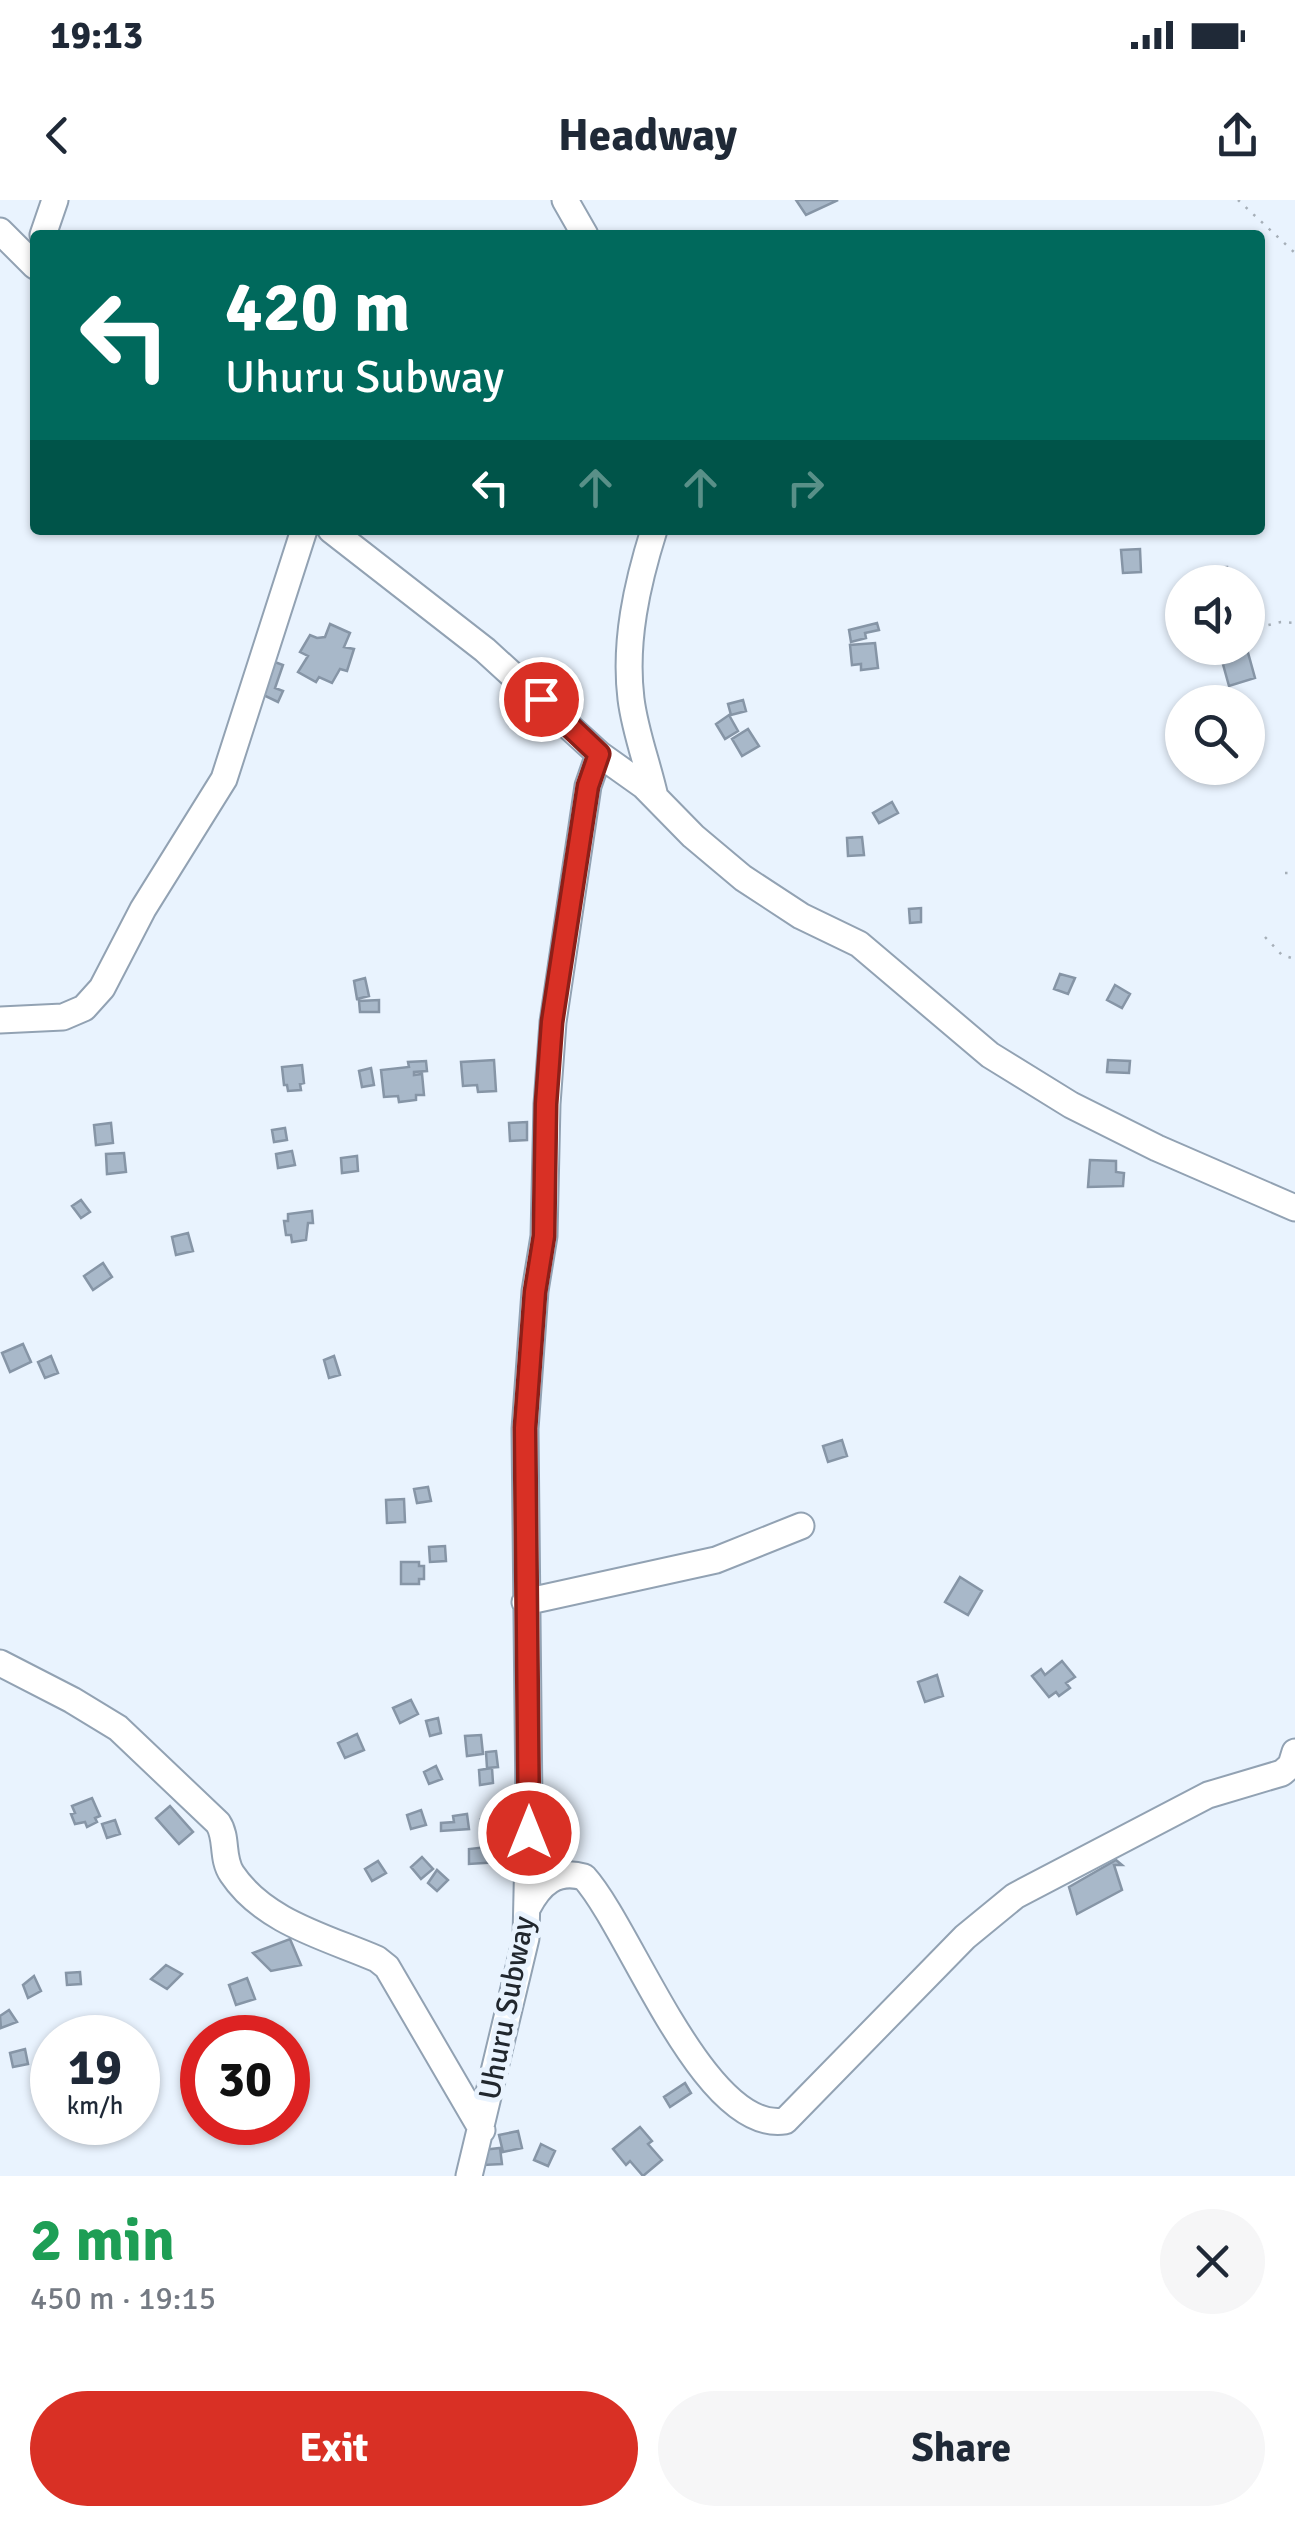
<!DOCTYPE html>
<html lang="en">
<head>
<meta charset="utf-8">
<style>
	:root { --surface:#fff; --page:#f6f6f7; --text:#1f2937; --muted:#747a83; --accent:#d93025 }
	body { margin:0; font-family:Signika,sans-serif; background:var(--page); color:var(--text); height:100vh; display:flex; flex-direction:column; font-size:38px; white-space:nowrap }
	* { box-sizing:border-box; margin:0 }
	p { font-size:32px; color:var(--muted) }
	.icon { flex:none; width:55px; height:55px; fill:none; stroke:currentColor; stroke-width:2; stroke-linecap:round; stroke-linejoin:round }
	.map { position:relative; height:1976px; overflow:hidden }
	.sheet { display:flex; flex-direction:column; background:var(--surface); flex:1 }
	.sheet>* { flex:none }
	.top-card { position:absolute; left:30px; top:30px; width:1235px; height:305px; border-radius:10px; box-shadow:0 2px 8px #0004; background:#00695c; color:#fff; overflow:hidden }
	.controls { position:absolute; left:1165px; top:365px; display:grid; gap:20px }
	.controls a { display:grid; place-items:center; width:100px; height:100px; border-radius:50%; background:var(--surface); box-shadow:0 2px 8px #0004; font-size:50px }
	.speed { position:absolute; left:30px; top:1815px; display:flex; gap:20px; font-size:50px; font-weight:700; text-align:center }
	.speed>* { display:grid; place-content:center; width:130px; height:130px; border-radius:50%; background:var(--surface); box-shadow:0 2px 8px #0004; line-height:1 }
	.speed small { font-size:25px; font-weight:400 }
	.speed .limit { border:15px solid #d22; background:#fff; color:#111 }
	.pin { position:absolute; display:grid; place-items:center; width:85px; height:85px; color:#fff; margin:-42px; border:5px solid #fff; border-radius:50%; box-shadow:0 2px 10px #0007 }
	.me { position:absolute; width:110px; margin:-55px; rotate:0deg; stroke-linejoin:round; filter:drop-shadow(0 0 8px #0008) }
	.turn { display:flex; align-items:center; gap:35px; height:210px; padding:0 30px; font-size:45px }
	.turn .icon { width:130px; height:130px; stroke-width:2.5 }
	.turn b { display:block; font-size:70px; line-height:85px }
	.lanes { display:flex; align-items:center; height:95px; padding:0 30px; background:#0003; justify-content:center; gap:50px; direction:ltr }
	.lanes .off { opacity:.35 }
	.round { display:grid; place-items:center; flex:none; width:105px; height:105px; border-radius:52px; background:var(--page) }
	.head { display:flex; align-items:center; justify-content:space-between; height:170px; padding:0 30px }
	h1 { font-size:60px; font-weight:700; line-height:75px; color:#1e9e55 }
	.primary-button { display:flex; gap:20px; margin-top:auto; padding:20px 30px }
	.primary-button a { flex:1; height:115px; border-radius:60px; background:var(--accent); color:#fff; font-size:40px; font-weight:700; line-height:115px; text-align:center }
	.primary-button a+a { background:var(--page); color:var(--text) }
	.status { display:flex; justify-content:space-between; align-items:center; height:70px; padding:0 50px; background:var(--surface); direction:ltr }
	.status svg { height:28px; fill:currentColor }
	header { display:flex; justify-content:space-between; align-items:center; height:130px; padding:0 30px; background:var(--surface); font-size:45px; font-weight:700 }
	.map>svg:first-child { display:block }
</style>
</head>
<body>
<div class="status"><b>19:13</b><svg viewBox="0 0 49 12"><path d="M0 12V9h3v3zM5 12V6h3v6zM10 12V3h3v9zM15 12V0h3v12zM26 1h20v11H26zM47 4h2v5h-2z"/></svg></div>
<header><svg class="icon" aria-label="back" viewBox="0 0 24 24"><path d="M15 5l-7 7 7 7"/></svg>Headway<svg class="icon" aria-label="share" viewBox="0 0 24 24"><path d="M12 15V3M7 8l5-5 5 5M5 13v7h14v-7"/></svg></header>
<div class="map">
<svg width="1295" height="1976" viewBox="0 0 1295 1976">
	<rect width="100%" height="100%" fill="#e9f3fe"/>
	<path fill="#a8b8c9" stroke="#8695a6" stroke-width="2.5" d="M796,0h42l-32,15z
		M1140,349l1,23 -18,1 -2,-23z
		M1227,367l1,14 -19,1 -1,-14z
		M877,423l2,7 -14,3 1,5 -15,4 -2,-12z
		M330,424l20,9 -6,14 10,2 -7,22 -7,-2 -8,14 -13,-6 -3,5 -18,-10 10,-16 -8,-4 10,-17 7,3 8,-1z
		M875,443l3,25 -17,2v-6l-9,1 -2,-20z
		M1247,449l8,29 -26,8 -8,-29z
		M272,461l11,4 -8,23 8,3 -5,11 -19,-9z
		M743,500l3,11 -15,4 -3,-11z
		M729,515l9,16 -13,8 -9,-15z
		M748,529l11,17 -17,10 -10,-17z
		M892,602l6,11 -19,10 -6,-10z
		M862,637l2,18 -16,1 -1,-18z
		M921,708v14l-11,1 -1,-14z
		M1060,774l15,4 -7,16 -14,-5z
		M365,778l4,18 -12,3 -3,-18z
		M1115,785l15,9 -8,14 -15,-8z
		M379,800v12h-19l-1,-11z
		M494,860l2,31 -18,1 -1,-7 -14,1 -2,-24z
		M1108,860l22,1 -1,12 -22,-1z
		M426,861l1,10 -13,1v3l8,-1 2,21h-8v5l-17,2 -1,-6 -14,1 -3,-27 28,-3 -1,-5z
		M302,865l2,18 -4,1 1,6 -13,1 -1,-6h-3l-2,-18z
		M371,868l3,17 -12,2 -3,-16z
		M527,922v18l-17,1 -1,-18z
		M111,923l2,20 -17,2 -2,-20z
		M285,928l2,12 -13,2 -2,-12z
		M292,951l3,14 -17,3 -2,-14z
		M124,953l2,19 -19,2 -1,-20z
		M357,956l1,15 -16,2 -1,-15z
		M1090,960l26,1v11l8,1 -1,13 -35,1z
		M81,1000l9,12 -9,6 -9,-12z
		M312,1011l1,12h-5l-2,17 -14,2 -1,-7h-5l-2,-14h4v-7z
		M188,1033l5,18 -17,4 -4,-18z
		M103,1063l9,14 -19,13 -9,-14z
		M23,1144l8,18 -21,10 -8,-19z
		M51,1156l7,17 -13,5 -7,-16z
		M334,1156l6,19 -11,3 -5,-18z
		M842,1240l5,16 -19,6 -5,-16z
		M428,1287l3,14 -14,2 -3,-14z
		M404,1299l1,23 -18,1 -1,-23z
		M445,1346l1,15 -16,1 -1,-15z
		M401,1362h18v4h5v13h-5v5h-18z
		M960,1377l22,14 -14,24 -23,-13z
		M1062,1461l13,16 -9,6 4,5 -11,8 -3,-4 -7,5 -17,-21 9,-7 4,6z
		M937,1475l6,21 -18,6 -7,-20z
		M411,1500l7,14 -18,9 -7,-15z
		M438,1518l3,15 -11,3 -4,-15z
		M357,1534l7,16 -19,8 -7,-15z
		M481,1535l2,19 -16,2 -2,-20z
		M496,1551l2,16 -11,1 -1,-16z
		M436,1566l6,13 -13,5 -5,-12z
		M492,1568l1,15 -13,2 -1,-15z
		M92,1598l8,18 -5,2 2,4 -10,5 -2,-5 -10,2 -4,-10 4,-1 -3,-7z
		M170,1606l23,26 -14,12 -23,-26z
		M421,1610l5,15 -15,4 -4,-14z
		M467,1614l2,15 -28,2v-8l13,-1 -1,-6z
		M503,1615l5,27 -22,3 -5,-26z
		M115,1620l5,14 -13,4 -5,-14z
		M495,1646l4,16 -30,2v-15z
		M422,1657l11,12 -12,10 -10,-12z
		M1116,1660l6,5h-8l8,25 -45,24 -8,-27z
		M378,1661l8,12 -14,8 -7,-12z
		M437,1670l11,10 -11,11 -9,-8z
		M290,1739l11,26 -30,6 -18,-18z
		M166,1765l16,9 -15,15 -16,-10z
		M80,1772l1,12 -14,1 -1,-12z
		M34,1776l7,15 -13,7 -5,-13z
		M247,1778l8,21 -19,6 -7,-20z
		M9,1810l8,12 -16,6 -1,-12z
		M25,1849l3,15 -15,3 -3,-14z
		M685,1883l6,10 -21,14 -6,-10z
		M640,1927l12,14 -4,3 14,16 -19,16 -13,-15 -4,4 -13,-16z
		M518,1931l4,17 -19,4 -4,-17z
		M541,1944l14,7 -7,15 -14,-6z
		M500,1948l2,16 -19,1 -1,-15z"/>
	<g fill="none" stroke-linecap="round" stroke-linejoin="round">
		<g stroke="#92a2b3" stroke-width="29">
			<path id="minor" d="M565,0l20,35
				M0,31l35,35
				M43,35l12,-35
				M331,330l154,120 114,104 45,32 49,50 50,42 58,38 58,28 131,111 81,50 86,43 138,60
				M654,330c-17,54 -30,112 -23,169 4,33 17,66 24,98
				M0,820l63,-3 21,-9 18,-20 41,-79 81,-130 80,-249
				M525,1402l191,-42 85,-34
				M0,1463l72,37 46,28 100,95c10,15 3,35 14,51 32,48 94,63 145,85l10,8 95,163
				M528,1707c12,-23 28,-38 56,-30 47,52 120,257 201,244l180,-184 50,-41 193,-101 74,-22 9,-8 4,-13
				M469,1976l57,-238 3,-133 -4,-376 10,-138 9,-55 3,-132 6,-82 35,-236 11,-32"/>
		</g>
		<path stroke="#a6afb8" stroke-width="2.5" stroke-dasharray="2.5 8" stroke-linecap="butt" d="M1238,0l57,53
			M1248,430l33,-8 14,1
			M1285,673h10
			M1265,737l17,18 13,4"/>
		<use href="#minor" stroke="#fff" stroke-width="25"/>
	</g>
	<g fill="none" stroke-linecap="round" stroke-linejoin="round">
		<g stroke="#8d1f18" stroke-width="25">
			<path id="route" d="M529,1633l-4,-405 10,-136 9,-56 2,-132 6,-82 36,-236 11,-32 -58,-55"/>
		</g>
		<use href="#route" stroke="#d93025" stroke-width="18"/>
	</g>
	<g text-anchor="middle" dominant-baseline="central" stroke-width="10" stroke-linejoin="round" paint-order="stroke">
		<g font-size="30" fill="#21272e" stroke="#e9f3fe">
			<text transform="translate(507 1808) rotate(-79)">Uhuru Subway</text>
		</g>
	</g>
</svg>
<div class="controls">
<a><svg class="icon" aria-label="sound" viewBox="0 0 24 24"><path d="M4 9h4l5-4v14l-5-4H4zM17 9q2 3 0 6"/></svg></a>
<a><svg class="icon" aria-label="search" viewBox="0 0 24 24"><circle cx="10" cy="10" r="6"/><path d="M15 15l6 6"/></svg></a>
</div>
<div class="speed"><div>19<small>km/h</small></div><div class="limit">30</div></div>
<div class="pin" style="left:541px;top:499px;background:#d93025"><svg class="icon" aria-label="arrive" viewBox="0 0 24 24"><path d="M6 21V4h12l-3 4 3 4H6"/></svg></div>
<svg class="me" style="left:529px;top:1633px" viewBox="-20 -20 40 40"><circle r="17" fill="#d93025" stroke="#fff" stroke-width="3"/><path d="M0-11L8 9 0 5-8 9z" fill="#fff"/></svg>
<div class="top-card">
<div class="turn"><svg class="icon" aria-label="left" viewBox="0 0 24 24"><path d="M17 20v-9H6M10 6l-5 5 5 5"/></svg><div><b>420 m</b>Uhuru Subway</div></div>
<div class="lanes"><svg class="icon" aria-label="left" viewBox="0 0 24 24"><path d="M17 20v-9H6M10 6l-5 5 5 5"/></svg><svg class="icon off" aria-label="ahead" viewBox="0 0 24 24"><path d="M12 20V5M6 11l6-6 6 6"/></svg><svg class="icon off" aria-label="ahead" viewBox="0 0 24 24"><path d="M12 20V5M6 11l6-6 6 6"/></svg><svg class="icon off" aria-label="right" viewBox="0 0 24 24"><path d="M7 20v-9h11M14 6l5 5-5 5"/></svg></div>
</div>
</div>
<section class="sheet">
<div class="head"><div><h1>2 min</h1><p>450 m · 19:15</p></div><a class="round"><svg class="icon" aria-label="close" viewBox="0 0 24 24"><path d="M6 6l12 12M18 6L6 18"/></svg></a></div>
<div class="primary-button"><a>Exit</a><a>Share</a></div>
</section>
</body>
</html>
